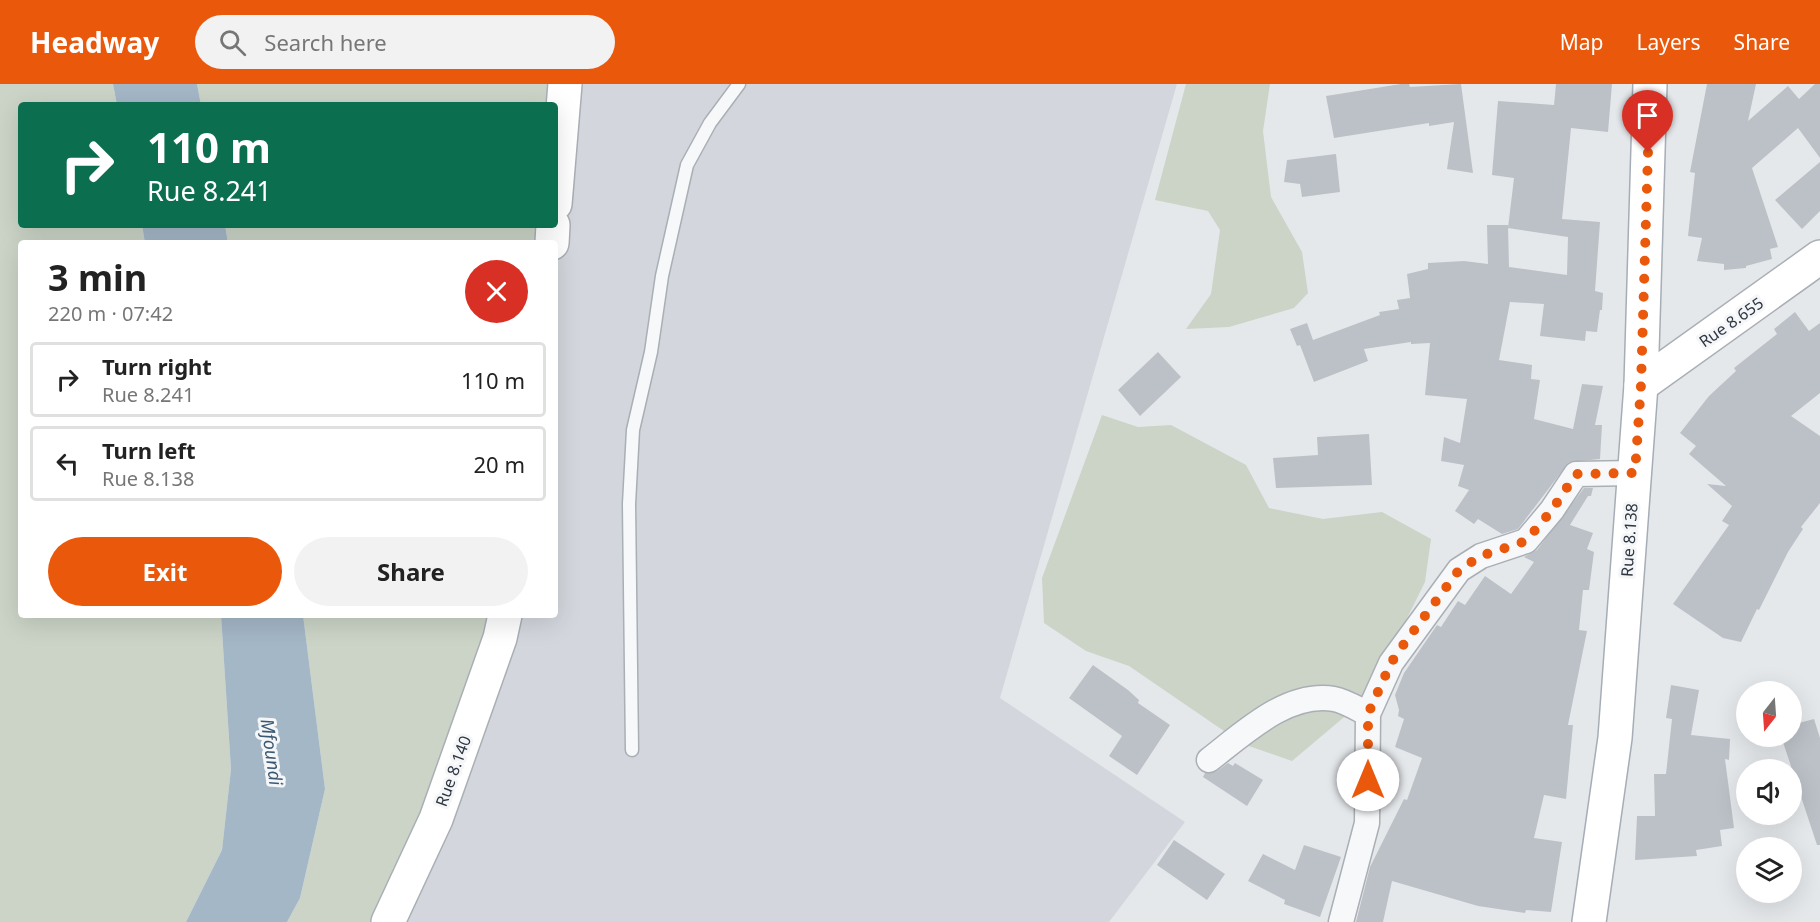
<!DOCTYPE html>
<html lang="en">
<head>
<meta charset="utf-8">
<style>
	:root { --surface:#fff; --page:#f2f2f2; --text:#222; --muted:#767676; --line:#e0e0e0; --accent:#ea580c }
	body { margin:0; font-family:"Noto Sans",sans-serif; background:var(--page); color:var(--text); height:100vh; display:flex; flex-direction:column; font-size:22px; white-space:nowrap }
	* { box-sizing:border-box; margin:0 }
	p { font-size:20px; color:var(--muted) }
	.icon { flex:none; width:33px; height:33px; fill:none; stroke:currentColor; stroke-width:2; stroke-linecap:round; stroke-linejoin:round }
	.map { position:relative; flex:1; overflow:hidden }
	.side { position:absolute; left:18px; top:156px; width:540px; height:378px; display:flex; flex-direction:column; background:var(--surface); border-radius:6px; box-shadow:0 6px 24px #0002 }
	.side>* { flex:none }
	.top-card { position:absolute; left:18px; top:18px; width:540px; height:126px; border-radius:6px; box-shadow:0 6px 24px #0002; background:#0b6e4f; color:#fff; overflow:hidden }
	.needle { width:39px; rotate:197deg }
	.fabs { position:absolute; left:1736px; top:597px; display:grid; gap:12px }
	.fabs a { display:grid; place-items:center; width:66px; height:66px; border-radius:50%; background:var(--surface); box-shadow:0 6px 24px #0002; font-size:30px }
	.pin { position:absolute; display:grid; place-items:center; width:51px; height:51px; color:#fff; margin:-62px -26px; border-radius:50% 50% 50% 0; rotate:-45deg; box-shadow:0 0 6px #0007 }
	.pin .icon { rotate:45deg }
	.me { position:absolute; width:66px; margin:-33px; rotate:0deg; stroke-linejoin:round; filter:drop-shadow(0 0 4px #0008) }
	.turn { display:flex; align-items:center; gap:21px; height:126px; padding:0 30px; font-size:27px }
	.turn .icon { width:78px; height:78px; stroke-width:2.5 }
	.turn b { display:block; font-size:42px; line-height:51px }
	.round { display:grid; place-items:center; flex:none; width:63px; height:63px; border-radius:32px; background:var(--page) }
	.head { display:flex; align-items:center; justify-content:space-between; height:102px; padding:0 30px }
	h1 { font-size:36px; font-weight:700; line-height:45px }
	.primary-button { display:flex; gap:12px; margin-top:auto; padding:12px 30px }
	.primary-button a { flex:1; height:69px; border-radius:36px; background:var(--accent); color:#fff; font-size:24px; font-weight:700; line-height:69px; text-align:center }
	.primary-button a+a { background:var(--page); color:var(--text) }
	ul { padding:0; list-style:none }
	li { display:flex; align-items:center; gap:18px; height:75px; margin:0 12px 9px; padding:0 18px; border:3px solid var(--line); border-radius:6px }
	li div { flex:1 }
	li b { display:block; font-size:22px }
	li em { font-style:normal }
	header { display:flex; align-items:center; gap:36px; box-sizing:border-box; height:84px; padding:0 30px; background:var(--accent); color:#fff }
	header strong { font-size:28px }
	nav { display:flex; gap:33px; margin-inline-start:auto; font-size:21px }
	.search { width:420px; height:54px; background:var(--page); display:flex; align-items:center; gap:15px; box-sizing:border-box; padding:0 21px; border-radius:33px; color:var(--muted); font-size:22px }
	.map>svg:first-child { display:block }
</style>
</head>
<body>
<header>
<strong>Headway</strong>
<div class="search"><svg class="icon" aria-label="search" viewBox="0 0 24 24"><circle cx="10" cy="10" r="6"/><path d="M15 15l6 6"/></svg>Search here</div>
<nav><a>Map</a><a>Layers</a><a>Share</a></nav>
</header>
<div class="map">
<svg width="1820" height="838" viewBox="0 0 1820 838">
	<rect width="100%" height="100%" fill="#e5e8eb"/>
	<path fill="#d3d7dd" d="M565,0h612l-177,614 185,124 -76,100h-721l117,-307h50v-372z"/>
	<path fill="#cbd4c7" d="M0,0h113l4,21h-96v120h121l3,18h-124v372h200l10,154 -9,81 -36,72h-186z
		M197,0h368l-10,21h-354z
		M1186,0h84l-7,47 8,66 31,55 6,41 -14,15 -65,19 -43,2 25,-35 9,-64 -12,-19 -53,-11z
		M225,141h328l-1,18h-324z
		M1102,331l36,12 33,-2 75,40 23,43 54,11 59,-7 49,27 -6,43 -57,115 -76,64 -49,-17 -114,-78 -43,-15 -42,-28 -2,-45z
		M303,531h202l-117,307h-101l13,-24 25,-109z"/>
	<path fill="#a4b7c7" d="M113,0h84l4,21h-84z
		M142,141h83l3,18h-83z
		M221,531h82l22,174 -25,109 -13,24h-101l36,-72 9,-81z"/>
	<path fill="#bcc1c8" d="M1401,0h8l1,3 51,-3 12,89 -26,-4 7,-47 -25,4v-3l-95,15 -8,-42z
		M1556,0h56l-4,48 -37,-4 -9,91 38,3 -5,69 8,2 -1,17h-2l-3,22 -11,-1 -1,10 -45,-5 4,-32 -34,-2 -11,58 33,5 -1,14 9,1 -6,39 39,10 9,-45 21,2 -8,39h7l-2,34 -31,3 -51,67 -16,5 -24,-15 -4,5 -19,-13 14,-21 -11,-4 6,-21 -23,-4 3,-24 16,6 7,-44 -42,-4 5,-52 -19,1v-2l-47,7 4,12 -54,21 -14,-37 3,-1 -6,2 -7,-17 17,-6 6,17 67,-25 -1,-3 20,-3 -2,-9 13,-2 -3,-24 21,-5v-6l36,-2 24,3 -1,-39h21l1,42 58,8 1,-38 -60,-9 6,-50 -22,-3 6,-74 56,4z
		M1707,0h49l-8,37 40,-35 11,13 16,-15h5v74l-22,-30 -46,40 26,79 -8,2 2,10 -26,7v2l-22,2v-6l-27,-3 5,-23 -14,-2 7,-63 -5,-1z
		M1336,70l4,38 -38,5 -2,-13 -16,-2 3,-22z
		M1820,78v49l-18,18 -27,-29z
		M1795,228l14,19 11,-8v70l-29,23 29,20v67l-19,24 2,2 -15,23 -29,58 -2,-1 -16,33 -18,-4 -50,-34 56,-79 -7,-4 10,-15 -25,-22 19,2 -37,-32 7,-8 -16,-13 29,-37 27,-25 -2,-3 43,-34 -3,-5z
		M1158,268l23,25 -41,39 -22,-26z
		M1369,350l3,51 -96,3 -3,-30 45,-3 -1,-18z
		M1584,404h9l-2,8h-3l-18,29 23,8 -6,16 7,3 -5,38h-6l-4,40 8,1 -19,94h5l-7,74 -22,-4 -10,43 28,4 -11,70 -25,-2 -1,3 -47,-7 -86,-25 -9,41h-27l14,-55 34,-68 3,1 15,-42 -27,-11 9,-28 -6,-3 1,-6 -4,-15 9,-22 33,-48 4,2 17,-26 7,4 20,-29 26,18 23,-32 -10,-5 13,-7z
		M1093,581l35,25 11,10 -1,3 32,22 -33,50 -28,-19 13,-20 -53,-38z
		M1671,601l28,5 -8,45 39,4 -1,21 -4,-1 9,69 -14,2 2,16 -26,4 1,6 -62,4 2,-44h18l-1,-42h12l6,-55 -6,-1z
		M1814,635l6,19v107h-3l-36,-109h10v-11z
		M1228,679l5,3 2,-3 28,17 -16,26 -44,-29 2,-4 12,-2z
		M1174,756l51,34 -18,26 -50,-35z
		M1304,761l37,12 -21,60 -36,-13 1,-4 -37,-19 15,-27 32,16z"/>
	<g fill="none" stroke-linecap="round" stroke-linejoin="round">
		<g stroke="#aaafb5" stroke-width="15">
			<path id="lane" d="M632,666l-3,-246 4,-74 18,-78 11,-76 25,-111 23,-42 29,-39"/>
		</g>
		<g stroke="#aaafb5" stroke-width="27">
			<path id="street" d="M1209,676c34,-26 78,-69 125,-61 11,2 24,10 34,15
				M1341,838l26,-99 1,-109 23,-51 68,-93 22,-14 45,-15 26,-31 24,-36 58,-1"/>
		</g>
		<g stroke="#aaafb5" stroke-width="36">
			<path id="secondary" d="M555,120l10,-120
				M552,159l1,-18
				M1641,301l179,-128
				M388,838l48,-103 64,-181 5,-23"/>
		</g>
		<g stroke="#a5adb6" stroke-width="36">
			<path id="primary" d="M1589,838l26,-184 26,-353 9,-301"/>
		</g>
		<use href="#lane" stroke="#f7f8fa" stroke-width="12"/>
		<use href="#street" stroke="#f7f8fa" stroke-width="24"/>
		<use href="#secondary" stroke="#fff" stroke-width="33"/>
		<use href="#primary" stroke="#fff" stroke-width="33"/>
	</g>
	<g fill="none" stroke-linecap="round" stroke-linejoin="round">
		<path stroke="#ea580c" stroke-width="10" stroke-dasharray="0 18" d="M1368,696v-66l23,-51 10,-15 58,-78 22,-14 45,-15 26,-31 24,-36 59,-1 6,-88 7,-233"/>
	</g>
	<g text-anchor="middle" dominant-baseline="central" stroke-width="6" stroke-linejoin="round" paint-order="stroke">
		<g font-size="16" fill="#2e3642" stroke="#f5f6f8">
			<text transform="translate(1731 238) rotate(-35)">Rue 8.655</text>
			<text transform="translate(1629 456) rotate(-86)">Rue 8.138</text>
			<text transform="translate(453 687) rotate(-70)">Rue 8.140</text>
		</g>
		<g font-size="18" font-style="italic" fill="#3b5873" stroke="#f5f6f8">
			<text transform="translate(272 668) rotate(82)">Mfoundi</text>
		</g>
	</g>
</svg>
<div class="fabs">
<a><svg class="needle" viewBox="-14 -14 28 28"><path d="M0-13l5 13h-10z" fill="#e53935"/><path d="M0 13l5-13h-10z" fill="#767676"/></svg></a>
<a><svg class="icon" aria-label="sound" viewBox="0 0 24 24"><path d="M4 9h4l5-4v14l-5-4H4zM17 9q2 3 0 6"/></svg></a>
<a><svg class="icon" aria-label="layers" viewBox="0 0 24 24"><path d="M12 4l9 5-9 5-9-5zM3 14l9 5 9-5"/></svg></a>
</div>
<div class="pin" style="left:1648px;top:68px;background:#d93025"><svg class="icon" aria-label="arrive" viewBox="0 0 24 24"><path d="M6 21V4h12l-3 4 3 4H6"/></svg></div>
<svg class="me" style="left:1368px;top:696px" viewBox="-20 -20 40 40"><circle r="19" fill="#fff"/><path d="M0-13L10 11 0 6-10 11z" fill="#ea580c"/></svg>
<div class="top-card">
<div class="turn"><svg class="icon" aria-label="right" viewBox="0 0 24 24"><path d="M7 20v-9h11M14 6l5 5-5 5"/></svg><div><b>110 m</b>Rue 8.241</div></div>
</div>
<section class="side">
<div class="head"><div><h1>3 min</h1><p>220 m · 07:42</p></div><a class="round" style="background:#d93025;color:#fff"><svg class="icon" aria-label="close" viewBox="0 0 24 24"><path d="M6 6l12 12M18 6L6 18"/></svg></a></div>
<ul>
<li><svg class="icon" aria-label="right" viewBox="0 0 24 24"><path d="M7 20v-9h11M14 6l5 5-5 5"/></svg><div><b>Turn right</b><p>Rue 8.241</p></div><em>110 m</em></li>
<li><svg class="icon" aria-label="left" viewBox="0 0 24 24"><path d="M17 20v-9H6M10 6l-5 5 5 5"/></svg><div><b>Turn left</b><p>Rue 8.138</p></div><em>20 m</em></li>
</ul>
<div class="primary-button"><a>Exit</a><a>Share</a></div>
</section>
</div>
</body>
</html>
